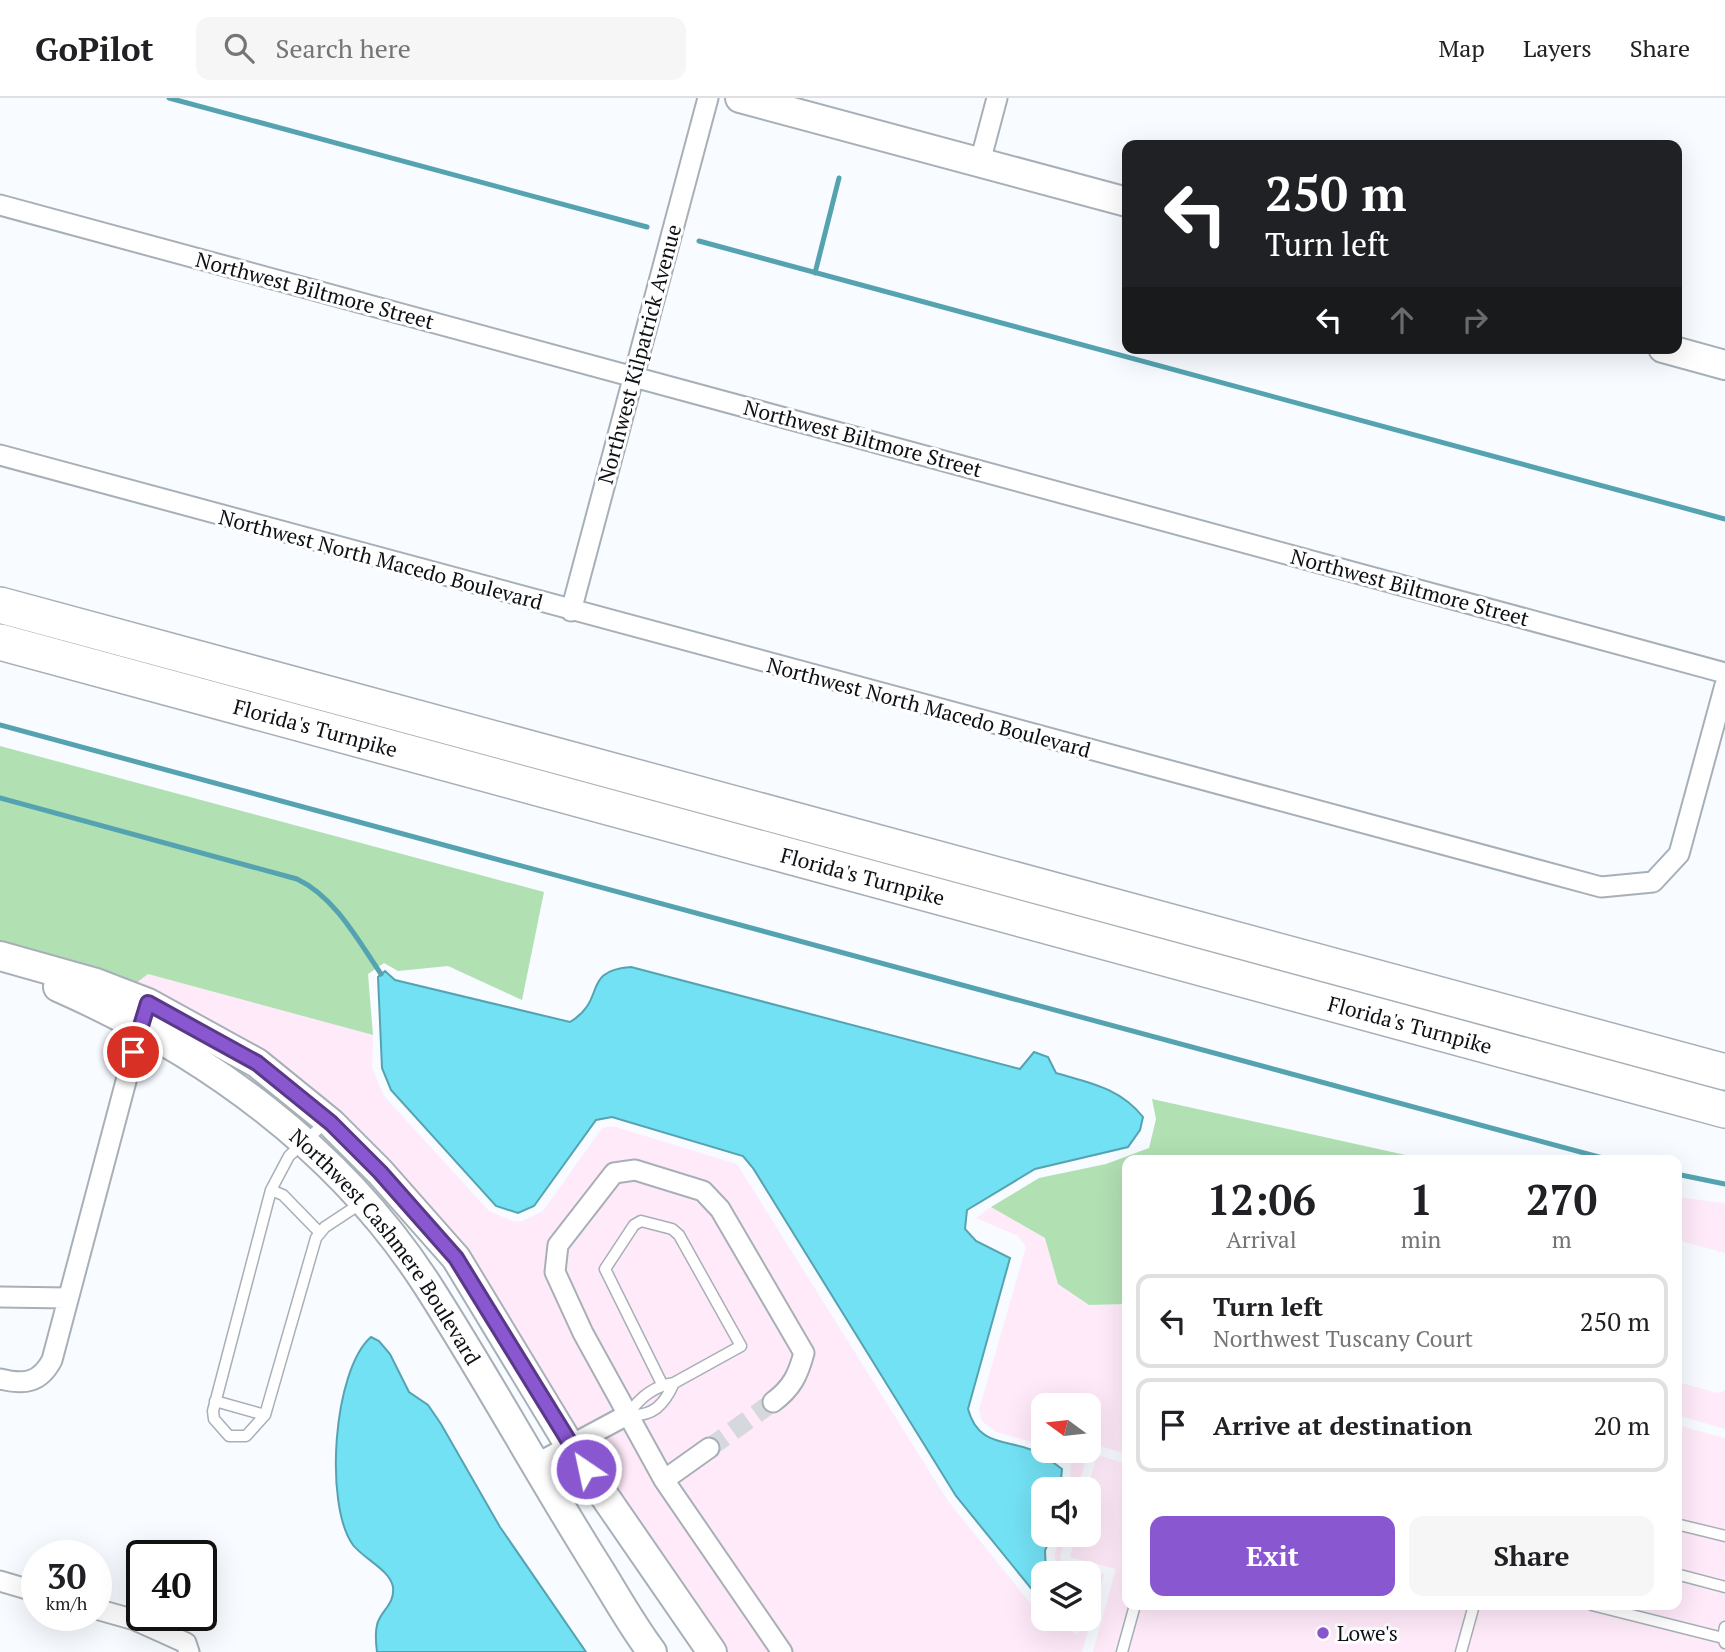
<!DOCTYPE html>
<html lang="en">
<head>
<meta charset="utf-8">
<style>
	:root { --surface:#fff; --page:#f6f6f6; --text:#202124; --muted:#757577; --line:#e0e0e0; --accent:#8957d0 }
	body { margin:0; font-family:"PT Serif",serif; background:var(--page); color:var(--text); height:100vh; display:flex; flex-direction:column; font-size:26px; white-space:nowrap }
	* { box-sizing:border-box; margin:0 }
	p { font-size:23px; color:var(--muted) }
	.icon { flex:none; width:38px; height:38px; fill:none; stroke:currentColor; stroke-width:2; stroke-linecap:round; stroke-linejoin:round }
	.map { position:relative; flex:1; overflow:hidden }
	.drawer { position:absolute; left:1122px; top:1057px; width:560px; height:455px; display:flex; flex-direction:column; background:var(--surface); border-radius:14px; box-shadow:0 7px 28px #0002 }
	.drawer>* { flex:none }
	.banner { position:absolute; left:1122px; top:42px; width:560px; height:214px; border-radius:14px; box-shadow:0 7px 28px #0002; background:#202124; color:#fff; overflow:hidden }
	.needle { width:46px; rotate:285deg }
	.controls { position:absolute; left:1031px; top:1295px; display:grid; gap:14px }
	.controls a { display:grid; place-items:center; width:70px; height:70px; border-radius:14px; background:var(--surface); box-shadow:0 7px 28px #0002; font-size:35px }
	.speed { position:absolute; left:21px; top:1442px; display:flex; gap:14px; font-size:35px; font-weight:700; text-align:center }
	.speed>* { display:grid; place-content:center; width:91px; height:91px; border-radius:50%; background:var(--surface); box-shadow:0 7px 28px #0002; line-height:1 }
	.speed small { font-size:18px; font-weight:400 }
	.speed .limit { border:4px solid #111; border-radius:10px; background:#fff; color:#111 }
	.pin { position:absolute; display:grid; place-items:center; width:60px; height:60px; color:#fff; margin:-30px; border:4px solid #fff; border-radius:50%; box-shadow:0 2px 7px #0007 }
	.me { position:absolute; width:77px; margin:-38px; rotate:326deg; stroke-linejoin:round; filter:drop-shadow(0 0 5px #0008) }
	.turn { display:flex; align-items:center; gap:24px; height:147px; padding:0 28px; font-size:32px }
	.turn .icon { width:91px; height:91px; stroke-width:2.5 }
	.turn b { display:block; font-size:49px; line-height:60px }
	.lanes { display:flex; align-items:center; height:66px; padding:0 28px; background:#0003; justify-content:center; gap:35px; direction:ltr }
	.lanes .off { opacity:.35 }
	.eta { display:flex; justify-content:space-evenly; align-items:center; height:119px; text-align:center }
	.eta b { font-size:42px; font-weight:700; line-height:49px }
	.action { display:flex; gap:14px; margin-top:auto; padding:14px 28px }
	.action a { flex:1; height:80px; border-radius:14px; background:var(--accent); color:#fff; font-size:28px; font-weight:700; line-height:80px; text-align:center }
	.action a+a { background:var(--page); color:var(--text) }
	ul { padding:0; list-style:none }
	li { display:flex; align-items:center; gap:21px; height:94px; margin:0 14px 10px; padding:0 14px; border:4px solid var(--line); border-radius:14px }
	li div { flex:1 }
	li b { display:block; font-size:26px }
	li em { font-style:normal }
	header { display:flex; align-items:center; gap:42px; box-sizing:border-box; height:98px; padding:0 35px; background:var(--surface); border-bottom:2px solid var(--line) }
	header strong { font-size:33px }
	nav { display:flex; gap:38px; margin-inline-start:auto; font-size:24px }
	.search { width:490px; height:63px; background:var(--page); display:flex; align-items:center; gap:18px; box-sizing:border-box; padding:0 24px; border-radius:14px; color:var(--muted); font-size:26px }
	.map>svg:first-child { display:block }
</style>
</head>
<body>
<header>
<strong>GoPilot</strong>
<div class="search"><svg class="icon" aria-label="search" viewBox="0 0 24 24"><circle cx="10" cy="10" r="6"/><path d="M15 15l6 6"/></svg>Search here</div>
<nav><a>Map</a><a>Layers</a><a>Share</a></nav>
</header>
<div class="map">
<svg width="1725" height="1554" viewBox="0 0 1725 1554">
	<rect width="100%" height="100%" fill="#f8fbff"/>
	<path fill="#ffeaf9" d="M148,876l225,61 -1,32 12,29 105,115 26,11 8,-1 20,-10 59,-83 10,-2 125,38 211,337 95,118 35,15 10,-15 7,-27 -7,-19h-20l-12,-6 -1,-14 6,-18h5l-6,22 2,5 42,12 -22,78h-359l-140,-203 58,-30 -68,14 -185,-266 -257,-180z
		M1677,1099l48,6v50l-48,-13z
		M991,1109l54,31 8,20 36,47 38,-1v150l-28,-8 -10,3 -1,-44h-45v40l-47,-13 -14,-11 -3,-11 47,-163 -8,-11 -42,-18z
		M1677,1284l41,11 7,-3v39l-48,-14z
		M1677,1327l48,13v214h-632l23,-83 -46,-12 6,-22h12v-46l9,-34 30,9v141h549z
		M1051,1353h37l-10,38h-8l1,-32z"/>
	<path fill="#b1e0b3" d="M0,648l544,146 -22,108 -74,-34 -50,5 -14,-8 -16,11 5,61 -225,-61 -17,13 -131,-40z
		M1152,1001l276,61h-301v144l-38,1 -31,-21 -13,-46 -54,-31 48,-29 67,-14 43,-16 7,-29z"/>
	<path fill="#73e1f4" stroke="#55a3b1" stroke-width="2" d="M631,869l389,102 14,-17 14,5 8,16c34,10 64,15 87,44l-3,13 -12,17 -93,22 -68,41 -2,19 11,12 34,17 -42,151c11,40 41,29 71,44 8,4 16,11 23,16l-2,20h-17v46h8l-6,16 1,20 3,2h-6v30l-87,-107 -203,-328 -10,-12 -131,-39 -16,3 -62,86 -16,7 -22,-7 -105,-116 -9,-22 -4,-91 7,-6 10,9 175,42c38,-23 10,-51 61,-55z
		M371,1239l8,4 11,13 19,38 19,13 13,19 59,103 86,125h-209c-1,-8 -2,-19 0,-27 3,-14 18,-20 16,-38 -3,-17 -29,-28 -40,-42 -29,-40 -20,-175 18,-208z"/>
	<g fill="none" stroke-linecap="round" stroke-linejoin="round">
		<path stroke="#55a3b1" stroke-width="5" d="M169,0l478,129
			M699,143l1026,278
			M815,175l24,-95
			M0,627l1610,435
			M0,700l297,81c38,18 61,61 84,95
			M1676,1076l49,10"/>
		<path stroke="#d5d8dc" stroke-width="19" stroke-dasharray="19 10" stroke-linecap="butt" d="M709,1350l64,-46"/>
		<g stroke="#a7b0b7" stroke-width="13">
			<path id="lane" d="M327,1023l-38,35 -18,34 -58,221 1,8 15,17h17l19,-21 51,-177 9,-11 38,-25
				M271,1092l12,5 37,38
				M215,1303l50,14
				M628,1317c11,-17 25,-29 46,-32l67,-37 -62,-111 -7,-6 -31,-8 -7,4 -29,44 57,115
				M628,1317c25,2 36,-10 46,-32
				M1676,1426l49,12
				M1676,1476l49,13
				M1592,1507l131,33 2,5
				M1723,1540l2,-11
				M1122,1554l13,-47
				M1461,1554l13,-47"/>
		</g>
		<g stroke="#a7b0b7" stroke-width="23">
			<path id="street" d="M980,64l17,-64
				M0,107l1725,468
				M0,357l1601,432 52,-5 26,-28 46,-169
				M571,513l137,-513
				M0,1199l68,1
				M0,1281c24,6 40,4 52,-19l91,-343
				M773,1304c19,-14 25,-27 31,-49l-84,-144 -17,-18 -68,-21 -21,3 -56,72 -3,27 28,61 81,147 118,172
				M534,1367l93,-50
				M664,1382l45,-32
				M0,1483l37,11
				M96,1511l39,11 51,23 3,9"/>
		</g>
		<g stroke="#a7b0b7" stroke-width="32">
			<g id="secondary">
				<path d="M740,0l387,104"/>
				<path d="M1663,250l62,17"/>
				<path d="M0,858l96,27 52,20 109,60 74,60 49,49 76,86 114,188 142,206"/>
				<path id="s1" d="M58,889c147,65 282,162 370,299 57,89 108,182 164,272 20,31 38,65 60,94"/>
			</g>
		</g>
		<g stroke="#a7b0b7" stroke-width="38">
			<g id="highway">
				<path d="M0,507l1725,467"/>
				<path id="s2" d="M0,544l1725,468"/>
			</g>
		</g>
		<use href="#lane" stroke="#fff" stroke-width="10"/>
		<use href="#street" stroke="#fff" stroke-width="19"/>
		<use href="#secondary" stroke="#fff" stroke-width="28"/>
		<use href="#highway" stroke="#fff" stroke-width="35"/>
	</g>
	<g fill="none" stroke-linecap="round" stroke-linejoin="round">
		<g stroke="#593987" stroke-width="18">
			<path id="route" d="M133,954l15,-49 109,60 74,60 49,49 76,86 130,211"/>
		</g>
		<use href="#route" stroke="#8957d0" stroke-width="12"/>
	</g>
	<circle fill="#8957d0" stroke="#fff" stroke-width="2.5" cx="1323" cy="1535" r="7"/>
	<g text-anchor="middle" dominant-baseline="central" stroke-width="6" stroke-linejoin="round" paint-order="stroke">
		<g font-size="21" fill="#0e1114" stroke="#fff">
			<text transform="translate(315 192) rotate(15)">Northwest Biltmore Street</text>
			<text transform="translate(639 256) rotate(-75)">Northwest Kilpatrick Avenue</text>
			<text transform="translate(863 340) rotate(15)">Northwest Biltmore Street</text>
			<text transform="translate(381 461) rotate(15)">Northwest North Macedo Boulevard</text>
			<text transform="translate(1410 489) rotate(15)">Northwest Biltmore Street</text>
			<text transform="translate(929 609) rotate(15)">Northwest North Macedo Boulevard</text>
			<text stroke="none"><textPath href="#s2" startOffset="327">Florida's Turnpike</textPath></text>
			<text stroke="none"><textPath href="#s2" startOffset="894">Florida's Turnpike</textPath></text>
			<text stroke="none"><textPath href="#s2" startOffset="1461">Florida's Turnpike</textPath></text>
			<text stroke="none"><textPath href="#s1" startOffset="425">Northwest Cashmere Boulevard</textPath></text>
		</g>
		<g font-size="21" fill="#0e1114" stroke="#fff" text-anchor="start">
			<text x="1337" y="1535">Lowe's</text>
		</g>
	</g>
</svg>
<div class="controls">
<a><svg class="needle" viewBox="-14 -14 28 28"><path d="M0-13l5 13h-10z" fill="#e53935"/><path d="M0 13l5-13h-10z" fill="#757577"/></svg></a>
<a><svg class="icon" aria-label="sound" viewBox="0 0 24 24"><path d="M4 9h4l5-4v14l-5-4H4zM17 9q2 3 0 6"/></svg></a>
<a><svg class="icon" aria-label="layers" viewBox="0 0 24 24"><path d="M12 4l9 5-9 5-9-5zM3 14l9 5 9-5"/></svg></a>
</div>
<div class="speed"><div>30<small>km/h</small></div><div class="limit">40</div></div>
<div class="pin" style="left:133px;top:954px;background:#d93025"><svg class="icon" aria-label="arrive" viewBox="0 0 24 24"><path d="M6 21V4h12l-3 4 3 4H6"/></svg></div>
<svg class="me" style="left:586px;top:1371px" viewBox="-20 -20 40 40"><circle r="17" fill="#8957d0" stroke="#fff" stroke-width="3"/><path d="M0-11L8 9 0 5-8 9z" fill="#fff"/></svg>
<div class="banner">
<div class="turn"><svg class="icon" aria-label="left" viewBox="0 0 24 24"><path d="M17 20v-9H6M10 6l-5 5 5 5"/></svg><div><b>250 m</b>Turn left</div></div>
<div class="lanes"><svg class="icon" aria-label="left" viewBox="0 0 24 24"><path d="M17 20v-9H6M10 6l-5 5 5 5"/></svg><svg class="icon off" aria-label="ahead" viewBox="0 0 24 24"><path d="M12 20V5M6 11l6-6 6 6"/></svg><svg class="icon off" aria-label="right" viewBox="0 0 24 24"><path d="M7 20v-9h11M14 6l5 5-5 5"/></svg></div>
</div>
<section class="drawer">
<div class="eta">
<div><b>12:06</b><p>Arrival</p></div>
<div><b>1</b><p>min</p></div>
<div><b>270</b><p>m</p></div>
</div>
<ul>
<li><svg class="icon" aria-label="left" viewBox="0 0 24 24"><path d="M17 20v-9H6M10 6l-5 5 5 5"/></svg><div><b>Turn left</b><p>Northwest Tuscany Court</p></div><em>250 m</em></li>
<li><svg class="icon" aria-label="arrive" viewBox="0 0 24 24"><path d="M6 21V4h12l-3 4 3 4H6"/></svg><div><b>Arrive at destination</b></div><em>20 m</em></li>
</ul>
<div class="action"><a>Exit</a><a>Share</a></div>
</section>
</div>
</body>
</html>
